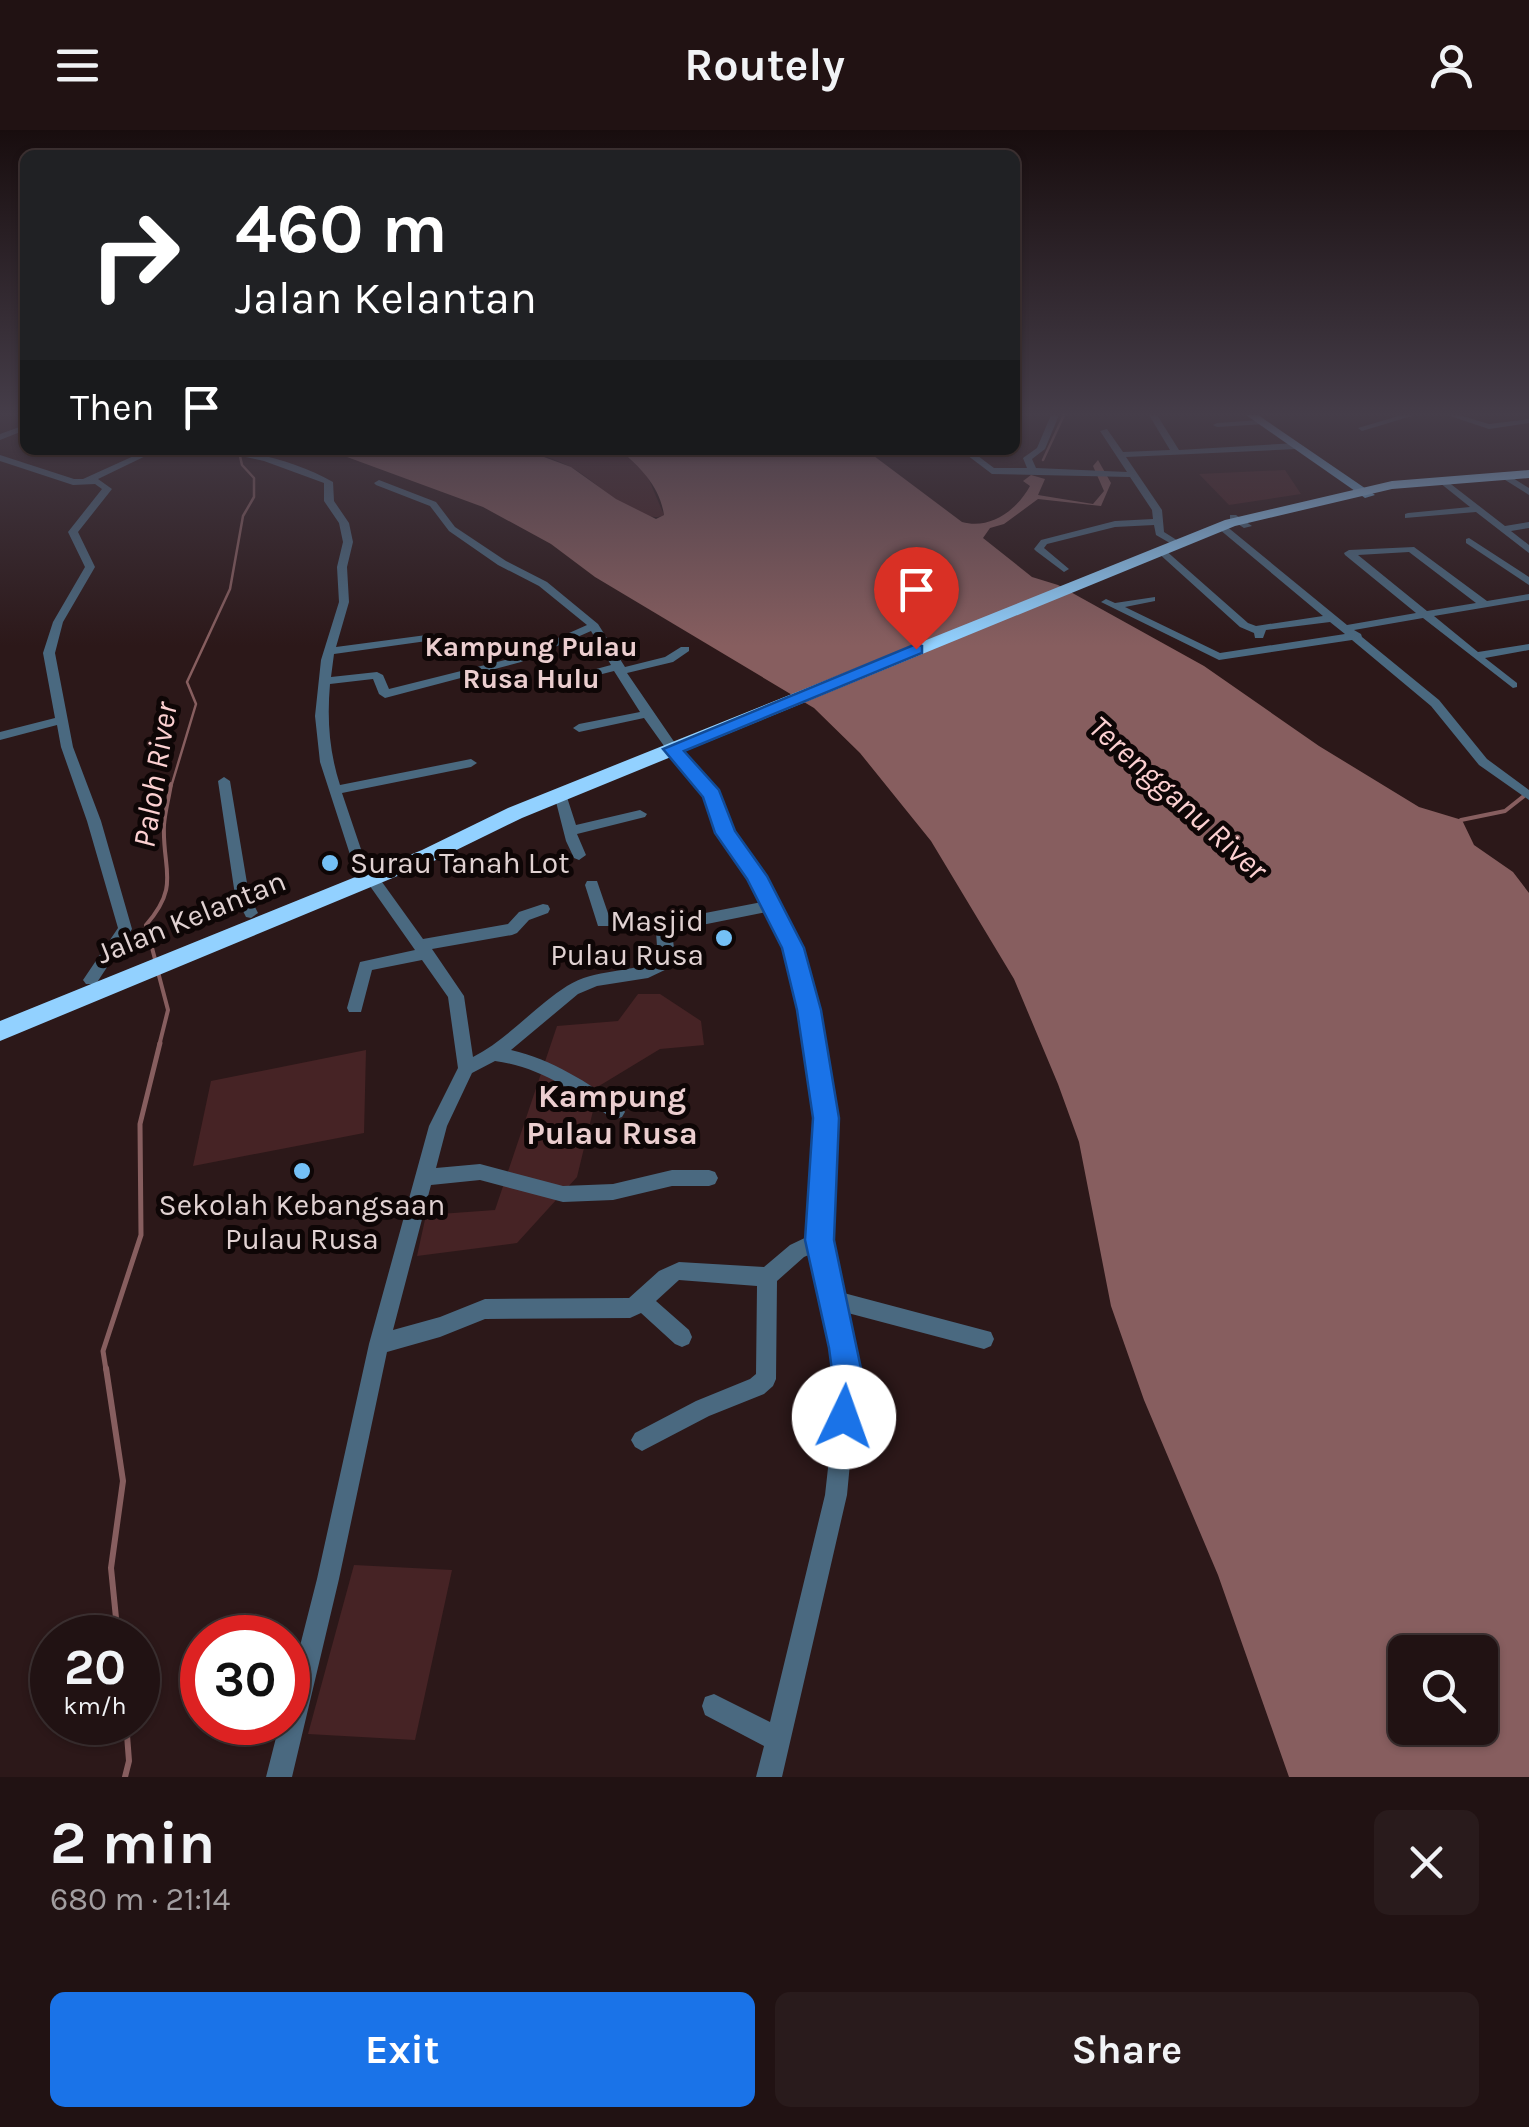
<!DOCTYPE html>
<html lang="en">
<head>
<meta charset="utf-8">
<style>
	:root { --surface:#211213; --page:#291b1c; --text:#f1f3f6; --muted:#a29ea0; --line:#3e3233; --accent:#1a73e8 }
	body { margin:0; font-family:Karla,sans-serif; background:var(--page); color:var(--text); height:100vh; display:flex; flex-direction:column; font-size:38px; white-space:nowrap }
	* { box-sizing:border-box; margin:0 }
	p { font-size:32px; color:var(--muted) }
	.icon { flex:none; width:55px; height:55px; fill:none; stroke:currentColor; stroke-width:2; stroke-linecap:round; stroke-linejoin:round }
	.map { position:relative; height:1647px; overflow:hidden }
	.drawer { display:flex; flex-direction:column; background:var(--surface); flex:1 }
	.drawer>* { flex:none }
	.guide { position:absolute; left:20px; top:20px; width:1000px; height:305px; border-radius:15px; box-shadow:0 2px 8px #0004,0 0 0 2px var(--line); background:#202124; color:#fff; overflow:hidden }
	.fabs { position:absolute; left:1388px; top:1505px; display:grid; gap:20px }
	.fabs a { display:grid; place-items:center; width:110px; height:110px; border-radius:15px; background:var(--surface); box-shadow:0 2px 8px #0004,0 0 0 2px var(--line); font-size:50px }
	.speed { position:absolute; left:30px; top:1485px; display:flex; gap:20px; font-size:50px; font-weight:700; text-align:center }
	.speed>* { display:grid; place-content:center; width:130px; height:130px; border-radius:50%; background:var(--surface); box-shadow:0 2px 8px #0004,0 0 0 2px var(--line); line-height:1 }
	.speed small { font-size:25px; font-weight:400 }
	.speed .limit { border:15px solid #d22; background:#fff; color:#111 }
	.pin { position:absolute; display:grid; place-items:center; width:85px; height:85px; color:#fff; margin:-102px -42px; border-radius:50% 50% 50% 0; rotate:-45deg; box-shadow:0 0 10px #0007 }
	.pin .icon { rotate:45deg }
	.me { position:absolute; width:110px; margin:-55px; rotate:3deg; stroke-linejoin:round; filter:drop-shadow(0 0 8px #0008) }
	.turn { display:flex; align-items:center; gap:35px; height:210px; padding:0 50px; font-size:45px }
	.turn .icon { width:130px; height:130px; stroke-width:2.5 }
	.turn b { display:block; font-size:70px; line-height:85px }
	.then { display:flex; align-items:center; height:95px; padding:0 50px; background:#0003; gap:20px; font-size:38px }
	.round { display:grid; place-items:center; flex:none; width:105px; height:105px; border-radius:15px; background:var(--page) }
	.head { display:flex; align-items:center; justify-content:space-between; height:170px; padding:0 50px }
	h1 { font-size:60px; font-weight:700; line-height:75px }
	.cta { display:flex; gap:20px; margin-top:auto; padding:20px 50px }
	.cta a { flex:1; height:115px; border-radius:15px; background:var(--accent); color:#fff; font-size:40px; font-weight:700; line-height:115px; text-align:center }
	.cta a+a { background:var(--page); color:var(--text) }
	header { display:flex; justify-content:space-between; align-items:center; height:130px; padding:0 50px; background:var(--surface); font-size:45px; font-weight:700 }
	.map>svg:first-child { display:block }
</style>
</head>
<body>
<header><svg class="icon" aria-label="menu" viewBox="0 0 24 24"><path d="M4 6h16M4 12h16M4 18h16"/></svg>Routely<svg class="icon" aria-label="person" viewBox="0 0 24 24"><circle cx="12" cy="8" r="4"/><path d="M4 21q1-7 8-7t8 7"/></svg></header>
<div class="map">
<svg width="1529" height="1647" viewBox="0 0 1529 1647">
	<rect width="100%" height="100%" fill="#2c1819"/>
	<path fill="#462325" d="M525,320h95l27,25 17,40c-22,12 -68,-33 -88,-45 -15,-9 -34,-15 -51,-20z
		M1285,340l16,24 -72,11 -30,-31z
		M638,864h22l41,27 3,24 -44,4 -61,37 -22,91 -60,66 -100,13 9,-41 69,-5 62,-184 61,-5z
		M366,920l-2,83 -171,33 18,-85z
		M354,1435l98,5 -37,170 -107,-6z"/>
	<path fill="#875e5f" fill-rule="evenodd" d="M328,320h197l46,17 45,32 40,20 8,-4c-4,-28 -23,-47 -44,-65h246l96,72c28,8 55,-12 68,-36l-7,-5 8,-6 14,4 -7,16 55,9 11,-13 -11,-25 5,-6 13,23 -10,23 -63,-7 -34,25 -14,4 -7,10 49,39 26,8 146,81 115,80 100,61 43,13 12,25 39,27 16,21v884h-240l-71,-202 -74,-175 -33,-94 -32,-164 -21,-58 -44,-105 -83,-138 -71,-88 -46,-45 -219,-131 -44,-33 -68,-37zM1405,1522h75v76h-75z"/>
	<g fill="none" stroke-linecap="round" stroke-linejoin="round">
		<path stroke="#875e5f" stroke-width="2.5" d="M1043,330l21,-45
			M171,657l25,-83 -9,-22 43,-93 13,-73 11,-19v-19l-12,-13 -2,-9"/>
		<path stroke="#875e5f" stroke-width="4" d="M1461,690l44,-9 24,-19
			M156,833l-10,-38c35,-40 16,-55 18,-100 1,-14 5,-27 7,-41
			M158,842l10,38 -9,36"/>
		<path stroke="#875e5f" stroke-width="5" d="M106,1240l-3,-19 38,-116 -1,-111 20,-81"/>
		<path stroke="#875e5f" stroke-width="6" d="M106,1238l17,113 -12,87 7,70
			M125,1647l4,-16 -3,-39"/>
		<path fill="#4a6980" fill-rule="evenodd" d="M1051,285h8l-14,34 -13,10 4,9 91,4 -27,-41 7,-2 16,23 47,-2 -21,-35h8l22,35 117,-7 4,3 -4,3 -170,8 36,53 2,22 19,12 -8,2 -19,-11 -2,-10 -39,2 -68,17 -3,4 25,21 -5,3 -28,-21 -2,-2 7,-9 74,-19 38,-2 -1,-9 -22,-33 -138,-3 -29,-22 7,-2 24,18h33l-4,-10 14,-10z
			M1402,285h13l-53,16 -4,-3z
			M1447,285h12l30,9 40,-5v4l-40,6z
			M1261,290h3v4l-47,3 -4,-2 4,-2z
			M25,295v5l-25,10v-6z
			M147,320h11l-60,29 14,10 -34,43 17,35 -32,55 -8,31 18,94 28,74 31,108 -36,55h-10l-3,-4 35,-52 -31,-107 -26,-74 -4,-22 -57,15v-8l55,-14 -12,-65 10,-31 32,-55 -17,-35 34,-43 -7,-5 -22,1 -73,-24v-6l74,24h9z
			M215,320c39,0 84,13 118,32l1,19 15,22 4,19 -6,25 2,35 -13,45 98,-13 5,3 -5,3 -100,14 -3,23 46,-5 6,3 6,14 124,-31 74,-33 -48,-39 -41,-21 -49,-34 -19,-25 -54,-21 -2,-2 5,-3 57,22 19,25 51,34 41,21 51,42 27,43 40,-10 16,-10h8v4l-16,11 -46,11 63,92 27,27 14,40 30,40 39,76 23,85 8,61 4,35 -6,111 11,52 151,40 3,7 -3,7 -7,3 -140,-37 14,66 -11,117 -65,282h-26l8,-31 -59,-31 -3,-9 3,-9 9,-3 56,28 55,-227 13,-117 -25,-125 -9,4 -27,24 -1,98 -3,7 -9,8 -55,22 -67,35 -7,-4 -4,-7 4,-7 61,-32 54,-22 6,-5 1,-88 -78,-6 -23,21 33,29 3,7 -3,7 -7,3 -7,-3 -34,-31 -11,5 -145,1 -45,18 -53,15 -48,227 -47,198h-26l14,-55h8v-29l29,-114 52,-235 60,-218 29,-58 -10,-71 -26,-37 -50,10 -11,42h-12l-2,-4 13,-46 55,-12 -50,-71 7,-5 5,1 46,64 85,-15 11,-12 24,-8 5,1 2,4 -2,4 -19,7 -12,13 -5,2 -80,14 32,47 9,61c35,-18 61,-50 94,-71 29,-18 62,-12 91,-26l-2,-28 2,-4 -4,-2h-56l-13,-41 2,-4h10l12,35 47,-1 13,5 93,-18 -12,-24 -32,-45 -12,-36 -24,-26 -38,-53 -65,14 -6,-4 6,-4 61,-12 -26,-41 -55,14 -18,-6 6,-3 12,3 52,-14 -20,-34 -70,31 -136,36 -6,-4 -6,-15 -43,5c-3,35 -1,67 10,101l131,-26 6,4 -6,4 -129,26 25,74 -7,5 -5,-2 -35,-108 -5,-46 6,-56 18,-58 -2,-35 6,-25 -4,-19 -15,-22v-18l-60,-22zM767,782l19,36 21,85 10,96 -6,106 -21,10 -26,22 -85,-5 -20,9 -30,27 -144,1 -45,18 -47,13 38,-145 49,-5 83,22 50,-2 59,-14h37l6,-2 3,-6 -3,-6 -6,-2h-37l-59,14 -50,2 -83,-22 -44,4 11,-42 25,-53 23,-12c45,6 79,30 115,56l6,2 6,-2 3,-5 -3,-5c-35,-25 -69,-47 -111,-57l67,-56 19,-8 51,-8 21,-10 6,-11 -3,-26z
			M1505,343l24,15v7l-27,-17v-4z
			M1443,348l62,48 24,-4v6l-18,3 18,14v8l-53,-41 -71,6v-4l3,-1 62,-6 -30,-24 -2,-2z
			M1230,385h6l16,11 -8,2 -14,-9z
			M1219,395h6l122,100 69,-12 -71,-58 -1,-2 5,-3 65,-3 73,54 42,-7v6l-95,16 44,36 51,-8v6l-44,8 32,25v4l-4,1 -90,-70 -69,12 7,4 1,3 77,63 48,59 42,31v10l-50,-35 -48,-59 -79,-66 -133,20 -118,-58 5,-3 9,4 40,-6v4l-30,6 95,46 125,-19 -15,-12 -64,8 -3,8h-8l-1,-5 -14,-6 -84,-76 8,-2 84,74 8,3 67,-10 -104,-87zM1409,422l67,51 -49,8 -69,-56z
			M1469,408l60,39v8l-63,-42v-4z
			M224,647l6,4 19,114 9,18 -7,5 -5,-1 -11,-22 -17,-114z
			M560,660l5,1 11,34 64,-15 7,4 -2,3 -68,17 9,21 -7,5 -5,-2 -8,-17 -12,-47z"/>
		<path fill="#71b5e4" fill-rule="evenodd" d="M1246,285h12l117,80 -10,3z"/>
		<path fill="#92d1ff" fill-rule="evenodd" d="M1529,340v8l-137,11 -157,37 -713,292 -86,42 -436,181v-20l422,-171 86,-42 717,-288 167,-39z"/>
	</g>
	<linearGradient id="sky" x2="0" y2="1"><stop stop-color="#180d0e"/><stop offset="0.55" stop-color="#453d49"/><stop offset="1" stop-color="#453d49" stop-opacity="0"/></linearGradient>
	<rect width="1529" height="516" fill="url(#sky)"/>
	<path fill="#1a73e8" stroke="#114b97" stroke-width="2.5" d="M916,514l6,2v7l-238,98 35,39 16,41 32,45 37,72 17,62 18,108 -5,122 29,138 -8,50 -11,5 -11,-5 -5,-11 5,-39 -4,-30 -24,-108 8,-122 -16,-108 -15,-62 -35,-69 -32,-46 -12,-36 -40,-48z"/>
	<g fill="#74c0f6" stroke="#0e0606" stroke-width="4">
		<circle cx="330" cy="733" r="10"/>
		<circle cx="724" cy="808" r="10"/>
		<circle cx="302" cy="1041" r="10"/>
	</g>
	<g text-anchor="middle" dominant-baseline="central" stroke-width="10" stroke-linejoin="round" paint-order="stroke">
		<g font-size="28" font-weight="bold" fill="#ebcecf" stroke="#0e0606">
			<text x="531" y="516">Kampung Pulau<tspan x="531" dy="32">Rusa Hulu</tspan></text>
		</g>
		<g font-size="30" fill="#e1d2d2" stroke="#0e0606" text-anchor="start">
			<text x="350" y="733">Surau Tanah Lot</text>
			<text x="704" y="791" text-anchor="end">Masjid<tspan x="704" dy="34">Pulau Rusa</tspan></text>
			<text x="302" y="1075" text-anchor="middle">Sekolah Kebangsaan<tspan x="302" dy="34">Pulau Rusa</tspan></text>
		</g>
		<g font-size="30" fill="#e1d2d2" stroke="#0e0606">
			<text transform="translate(191 787) rotate(-22)">Jalan Kelantan</text>
		</g>
		<g font-size="32" font-style="italic" fill="#fcd0d1" stroke="#0e0606">
			<text transform="translate(155 645) rotate(-81)">Paloh River</text>
			<text transform="translate(1178 668) rotate(42)">Terengganu River</text>
		</g>
		<g font-size="32" font-weight="bold" fill="#ebcecf" stroke="#0e0606">
			<text x="612" y="966">Kampung<tspan x="612" dy="37">Pulau Rusa</tspan></text>
		</g>
	</g>
</svg>
<div class="fabs">
<a><svg class="icon" aria-label="search" viewBox="0 0 24 24"><circle cx="10" cy="10" r="6"/><path d="M15 15l6 6"/></svg></a>
</div>
<div class="speed"><div>20<small>km/h</small></div><div class="limit">30</div></div>
<div class="pin" style="left:916px;top:519px;background:#d93025"><svg class="icon" aria-label="arrive" viewBox="0 0 24 24"><path d="M6 21V4h12l-3 4 3 4H6"/></svg></div>
<svg class="me" style="left:844px;top:1287px" viewBox="-20 -20 40 40"><circle r="19" fill="#fff"/><path d="M0-13L10 11 0 6-10 11z" fill="#1a73e8"/></svg>
<div class="guide">
<div class="turn"><svg class="icon" aria-label="right" viewBox="0 0 24 24"><path d="M7 20v-9h11M14 6l5 5-5 5"/></svg><div><b>460 m</b>Jalan Kelantan</div></div>
<div class="then">Then<svg class="icon" aria-label="arrive" viewBox="0 0 24 24"><path d="M6 21V4h12l-3 4 3 4H6"/></svg></div>
</div>
</div>
<section class="drawer">
<div class="head"><div><h1>2 min</h1><p>680 m · 21:14</p></div><a class="round"><svg class="icon" aria-label="close" viewBox="0 0 24 24"><path d="M6 6l12 12M18 6L6 18"/></svg></a></div>
<div class="cta"><a>Exit</a><a>Share</a></div>
</section>
</body>
</html>
